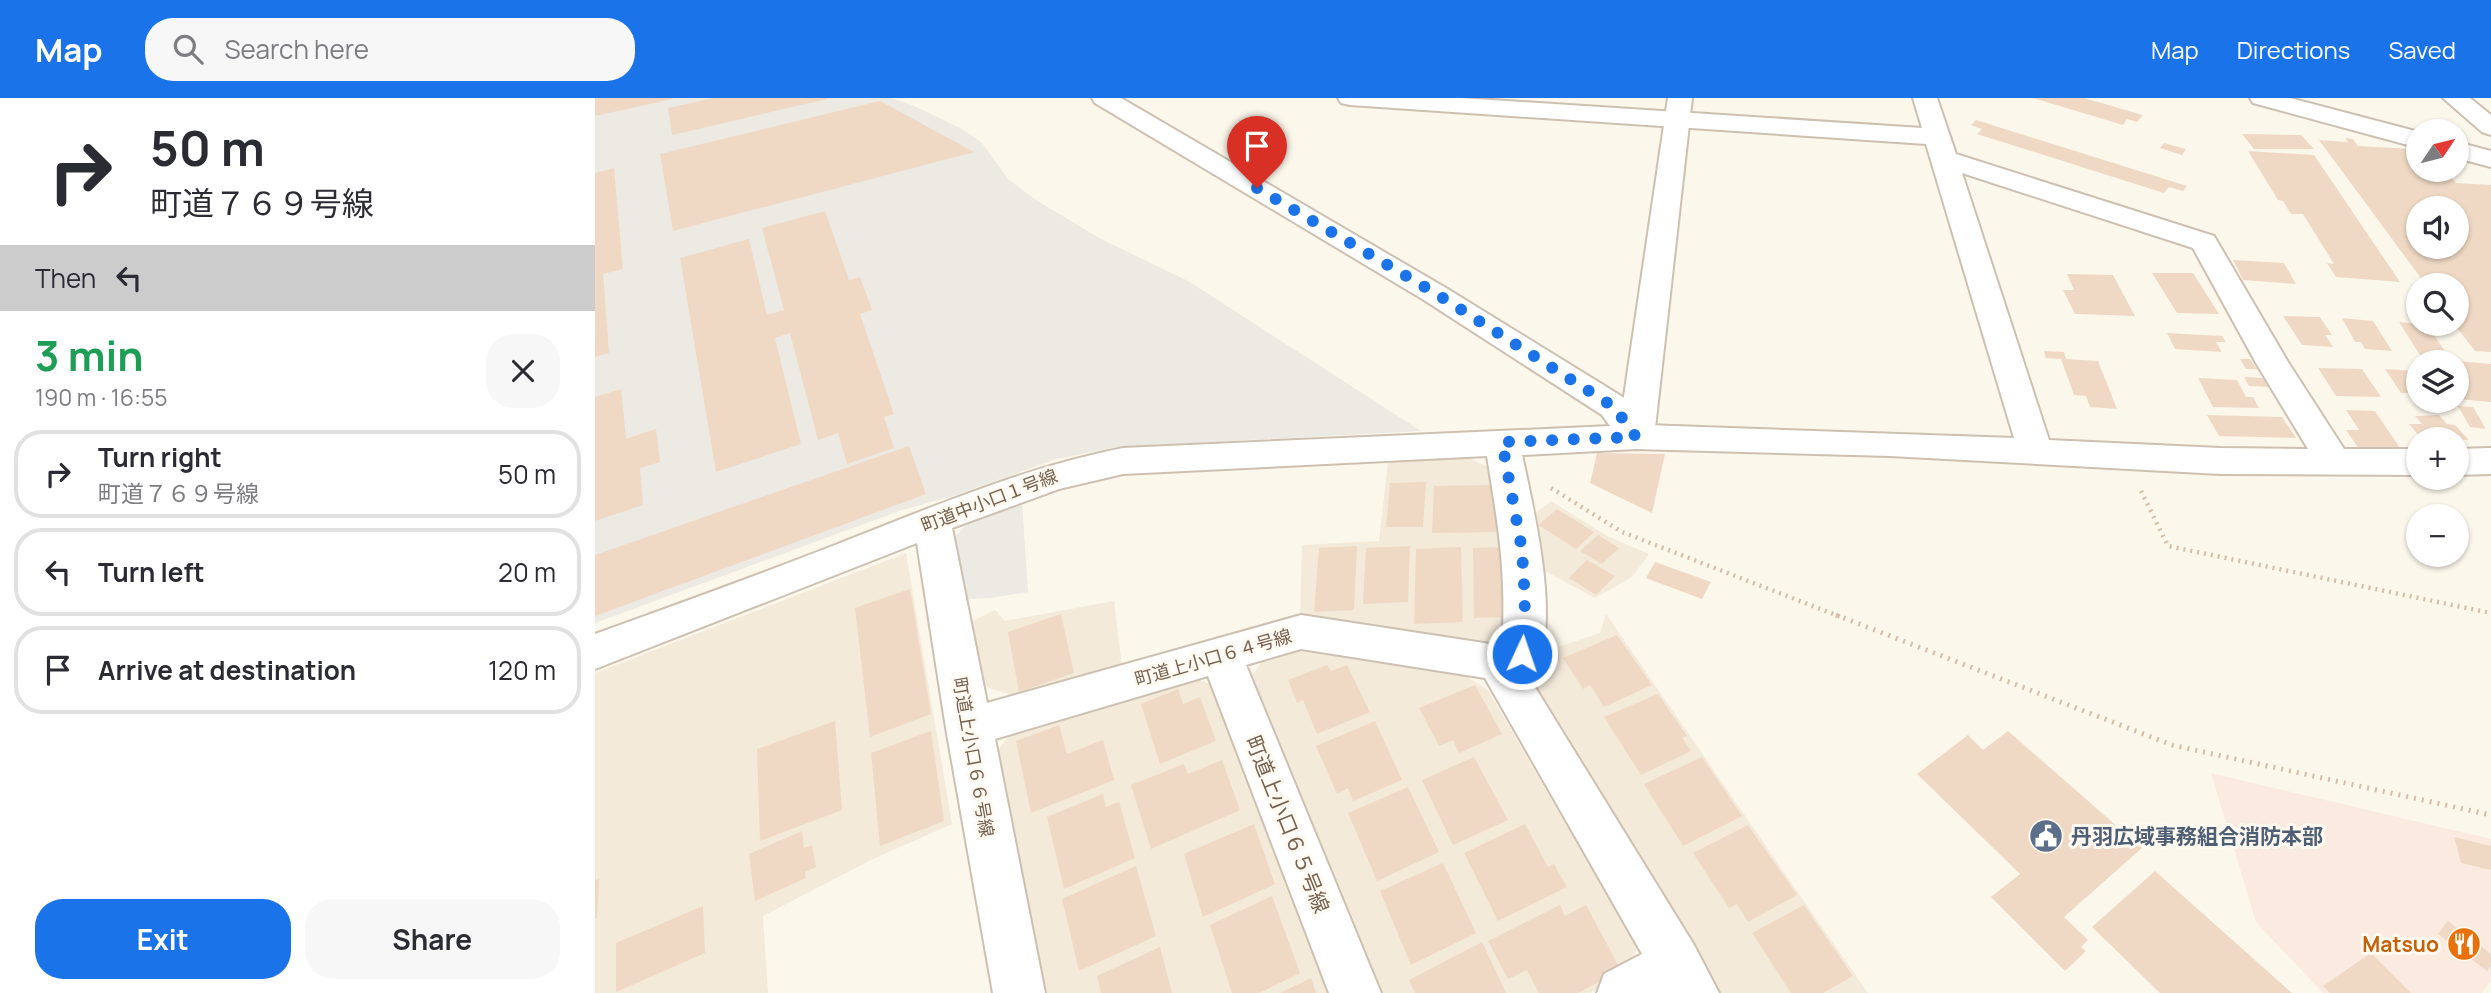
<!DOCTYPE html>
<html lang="en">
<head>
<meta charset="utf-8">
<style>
	:root { --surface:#fff; --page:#f7f7f7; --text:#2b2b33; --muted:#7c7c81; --line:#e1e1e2; --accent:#1a73e8 }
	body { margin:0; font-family:Manrope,"Noto Sans JP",sans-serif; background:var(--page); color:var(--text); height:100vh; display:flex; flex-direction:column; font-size:26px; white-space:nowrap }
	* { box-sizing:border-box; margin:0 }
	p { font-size:23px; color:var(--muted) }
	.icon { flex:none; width:38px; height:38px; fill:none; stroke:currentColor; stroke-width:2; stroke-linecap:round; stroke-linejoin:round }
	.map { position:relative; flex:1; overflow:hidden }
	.drawer { display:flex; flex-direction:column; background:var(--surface); width:595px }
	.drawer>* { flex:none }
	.hud { background:#fff; color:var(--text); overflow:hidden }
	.needle { width:46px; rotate:55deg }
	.tools { position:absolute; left:1811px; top:21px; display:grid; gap:14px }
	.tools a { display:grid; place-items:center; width:63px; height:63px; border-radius:50%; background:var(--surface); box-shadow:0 2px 5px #0004; font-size:35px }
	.pin { position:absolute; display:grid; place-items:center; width:60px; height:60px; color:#fff; margin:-72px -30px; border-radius:50% 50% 50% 0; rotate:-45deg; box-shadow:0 0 7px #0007 }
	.pin .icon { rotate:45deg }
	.me { position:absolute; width:77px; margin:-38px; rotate:3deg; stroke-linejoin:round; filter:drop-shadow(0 0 5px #0008) }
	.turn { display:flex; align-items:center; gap:24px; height:147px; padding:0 35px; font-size:32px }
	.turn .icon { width:91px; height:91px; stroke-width:2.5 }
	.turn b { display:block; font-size:49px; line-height:60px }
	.then { display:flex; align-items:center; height:66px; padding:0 35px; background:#0003; gap:14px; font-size:26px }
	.round { display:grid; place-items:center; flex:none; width:74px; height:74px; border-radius:28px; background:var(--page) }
	.head { display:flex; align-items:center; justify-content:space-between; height:119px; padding:0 35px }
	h1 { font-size:42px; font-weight:700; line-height:52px; color:#1e9e55 }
	.action { display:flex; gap:14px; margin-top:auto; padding:14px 35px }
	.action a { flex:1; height:80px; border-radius:28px; background:var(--accent); color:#fff; font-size:28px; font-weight:700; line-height:80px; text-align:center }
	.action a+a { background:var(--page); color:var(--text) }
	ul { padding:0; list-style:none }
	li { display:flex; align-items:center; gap:21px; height:88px; margin:0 14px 10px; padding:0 21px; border:4px solid var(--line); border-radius:28px }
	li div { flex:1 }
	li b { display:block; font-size:26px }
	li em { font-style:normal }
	header { display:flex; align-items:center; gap:42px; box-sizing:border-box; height:98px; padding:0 35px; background:var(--accent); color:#fff }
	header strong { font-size:33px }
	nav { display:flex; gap:38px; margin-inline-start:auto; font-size:24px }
	.search { width:490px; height:63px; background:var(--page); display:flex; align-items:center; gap:18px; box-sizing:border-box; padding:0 24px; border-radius:28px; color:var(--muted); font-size:26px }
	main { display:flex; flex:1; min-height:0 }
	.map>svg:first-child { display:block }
</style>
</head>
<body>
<header>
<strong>Map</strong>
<div class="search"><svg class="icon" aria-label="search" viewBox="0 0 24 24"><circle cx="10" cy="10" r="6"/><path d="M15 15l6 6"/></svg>Search here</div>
<nav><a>Map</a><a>Directions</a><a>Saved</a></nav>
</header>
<main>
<section class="drawer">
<div class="hud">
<div class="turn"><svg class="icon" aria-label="right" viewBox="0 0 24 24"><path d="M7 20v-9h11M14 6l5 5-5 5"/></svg><div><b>50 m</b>町道７６９号線</div></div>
<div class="then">Then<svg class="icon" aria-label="left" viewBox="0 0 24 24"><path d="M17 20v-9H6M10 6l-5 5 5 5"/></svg></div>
</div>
<div class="head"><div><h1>3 min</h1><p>190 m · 16:55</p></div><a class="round"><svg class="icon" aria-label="close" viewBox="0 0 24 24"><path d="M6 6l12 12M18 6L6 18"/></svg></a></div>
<ul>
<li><svg class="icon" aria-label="right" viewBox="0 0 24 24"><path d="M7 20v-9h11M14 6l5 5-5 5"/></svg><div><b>Turn right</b><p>町道７６９号線</p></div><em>50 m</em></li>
<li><svg class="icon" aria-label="left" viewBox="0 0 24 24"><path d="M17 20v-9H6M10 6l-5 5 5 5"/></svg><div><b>Turn left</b></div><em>20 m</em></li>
<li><svg class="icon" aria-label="arrive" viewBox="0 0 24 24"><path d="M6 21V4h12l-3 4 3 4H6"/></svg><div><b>Arrive at destination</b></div><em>120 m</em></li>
</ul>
<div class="action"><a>Exit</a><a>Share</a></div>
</section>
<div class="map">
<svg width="1896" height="895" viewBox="0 0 1896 895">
	<rect width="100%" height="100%" fill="#fcf7eb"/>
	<path fill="#f3eada" d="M874,360l31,15 11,175 -211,-30 2,-73 77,-4 9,-79z
		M956,403l56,35 42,18 -17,23 -37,21 -65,-35 -6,-41z
		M311,455l46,271 -79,35 -110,57 5,77h-173v-320z
		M519,503l8,65 -110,29 -26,-8 -14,-66 23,-11 10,11z
		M1011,516l195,283 67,96h-149l-191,-316 3,-27 15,1 54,-18z
		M703,553l168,25 22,14 149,257 -8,25 -39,21h-210l-128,-317 11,-16z
		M601,581l18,6 115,308h-282l-50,-242 19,-23z"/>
	<path fill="#fbeae0" d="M1616,675l280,66v142l-9,12h-159l-67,-71z"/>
	<path fill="#ede9e3" d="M0,0h297l20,7 50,24 20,14 26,36 28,21 65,39 87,42 233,150 -305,16 -60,12 -103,37 -51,14 -307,113z
		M427,404l6,90 -37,6 -23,1 -13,-62 14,-15z"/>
	<path fill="#efd9c4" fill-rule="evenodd" d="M0,0h77l1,1 -78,17z
		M119,0h113v1l-155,36 -4,-27z
		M1438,0h51l59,17 -6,7 -10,-3 -4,6z
		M285,3l94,51 -301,79 -13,-77z
		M1381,22l211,66 -4,5 -14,-4 -5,6 -187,-59 5,-5 -11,-4z
		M1647,36l59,1 13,14h-60z
		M1750,40l8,1 5,7 54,3 7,8v13h25l12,13 35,2v167l-16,-1 -21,-27h3v-39h-31l-107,-145 29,2zM1824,110h38v39h-38z
		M1569,45l22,6 -4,6 -22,-7z
		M1653,53l66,4 86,127 -64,-5 -9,-14 7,1 -31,-50h-12l-8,-13 -5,-1z
		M19,70l9,101 -20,5 6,79 -14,4v-184z
		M230,113l24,69 11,-3 12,33 -12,4 34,100 -10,3 10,31 -47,16 -9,-31 -20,7 -28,-107 -15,5 26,106 -85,28 -36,-214 69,-19 18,76 17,-5 -22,-82z
		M1638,162l51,3 12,21 -53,-4z
		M1557,175h41l26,41 -42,-1z
		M1472,176l46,1 22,41 -60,-2 -12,-24h11z
		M1688,218l37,1 12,18h-7l8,12 -31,-2z
		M1747,220l31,3 19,30 -27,-2 -4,-7h-6z
		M1804,224l28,3 22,32 -29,-2z
		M1572,235l55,3 4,6h-10l6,10 -47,-3z
		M1449,253l20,1 2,7 32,2 19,48 -27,-2 -4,-11 -12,-1 -13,-36 -15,-1z
		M1645,261h10l7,10h-11z
		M1862,263l34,3v38l-34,-3z
		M1723,270l44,1 19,28 -45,-1z
		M1790,271l34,2v30h23l6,8 -29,-1 -10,-15h-8z
		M1649,279l22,1 6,9 -23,-1z
		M1603,280l39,2 9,17h7l6,11 -46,-1z
		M26,291l5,50 30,-10 4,33 -20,6 3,37 -48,16v-124z
		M1863,308l15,1 13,22 -16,-2z
		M1751,312l29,1 27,40 -43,-2 -13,-19h13z
		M1612,317l75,2 14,21 -77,-2z
		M1844,317l8,9 8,1 14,15 -47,-1 -13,-15h13l-7,-8z
		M314,348l17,48 -331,122v-61z
		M1002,355l68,1 -13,59 -62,-30z
		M831,384l-3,45h-37l4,-44z
		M902,387l-1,47 -64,1 2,-47z
		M962,411l37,23 -18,17 -38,-24z
		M1003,437l21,13 -17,16 -22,-13z
		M762,448l-3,64 -40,2 5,-64z
		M815,448l-2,56 -45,2 3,-56z
		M866,449l2,75 -49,2 2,-75z
		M914,449l1,70 -36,1 -1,-70z
		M992,462l28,16 -19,19 -27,-17z
		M1060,464l56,20 -9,17 -56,-21z
		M315,491l21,125 -61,23 -15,-129z
		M466,516l13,59 -55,19 -11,-60z
		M1022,537l35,50 -48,22 -14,-22 -7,4 -20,-31z
		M732,567l4,6 16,-6 23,47 -53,22 -14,-34 -6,3 -9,-23z
		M880,587l27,49 -43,19 -6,-13 -14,6 -20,-38z
		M583,591l5,15 17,-7 16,44 -56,23 -19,-60z
		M1063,596l29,42 -5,2 9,13 -50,24 -37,-58z
		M240,623l7,89 -82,31 -3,-92z
		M780,623l27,59 -49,21 -5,-13 -11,6 -21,-48z
		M464,627l8,29 36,-14 11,40 -83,33 -15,-72z
		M336,633l13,90 -64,25 -9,-93z
		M1413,633l134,117 -78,69 24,23 -7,7 5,4 -21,20 -74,-74 29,-23 -103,-100 51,-39 15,15z
		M879,659l34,63 -55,25 -31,-65z
		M1107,659l40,59 -59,30 -39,-62z
		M627,662l18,50 -89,39 -20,-64 53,-21 4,10z
		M813,689l31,65 -62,29 -29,-68z
		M508,696l3,13 13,-5 16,56 -71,31 -17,-72z
		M659,726l21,60 -72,33 -19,-63z
		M930,726l23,43 6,-3 13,23 -69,34 -34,-68z
		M1153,727l49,70 -49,27 -11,-18 -8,4 -36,-55z
		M207,733l2,17 8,-3 4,22 -11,5 1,6 -51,23 -6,-47z
		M1859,739l37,9v24l-30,-7z
		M848,765l33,70 -65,32 -31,-74z
		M541,768l20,70 -77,35 -17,-72z
		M1560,773l137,122h-132l-68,-66z
		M4,781l-2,39h-2v-38z
		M677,798l28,77 -41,20h-27l-22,-68z
		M965,807l5,11 21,-11 35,65 -43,23h-39l-12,-23 -19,9 -20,-38z
		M1209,807l49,71 -30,17h-32l-39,-60z
		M108,808l2,47 -89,39v-49z
		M1853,823l43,33v12l-4,5 -49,-37z
		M887,844l24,51h-91l-6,-13z
		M565,849l12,46h-71l-4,-17z
		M1776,855l40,40h-81l-7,-7z
		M716,880l5,15h-36z"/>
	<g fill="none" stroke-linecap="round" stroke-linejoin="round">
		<g stroke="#cdc0b1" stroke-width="4">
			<path id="minor" d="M497,0h29l325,190 180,111 20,26 368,13 -88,-294 -576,-39 -9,-2 -3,-5h123l461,30 -9,-30h24l19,56 258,82 74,126 56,87h75v26l-199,-1 -330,-18 -254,-7 -114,6c11,51 38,164 15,211l-12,5 169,274 25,48h-122l7,-19 38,-20 -157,-276 -184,-29 -55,16 135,328h-52l-121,-317 -213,63 50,254h-52l-47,-265 -29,-185 -322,126v-35c80,-29 161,-58 240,-89 95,-37 187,-77 288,-97l487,-22 -8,-11 -178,-115 -329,-197zM1367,75l231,75 63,115 52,86 -88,-1 -171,-8zM892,358c11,68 20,119 15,188l-5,1 -196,-30 -314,88 -35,-175 107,-39 64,-15z
				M1848,0h27l21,17v20l-9,-3z
				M1896,350v26l-34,1v-26z"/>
		</g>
		<g stroke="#cdc0b1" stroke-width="4">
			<path id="tertiary" d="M1073,0h24l-38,339 -6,9 -12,3 -12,-3 -6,-9z
				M1655,0h40l129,34v16l-166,-45z
				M1862,44l34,9v16l-34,-9z"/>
		</g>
		<path stroke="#d5bda7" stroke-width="4.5" stroke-dasharray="2 5" stroke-linecap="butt" d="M956,390l71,44 219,85
			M1546,393l27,55 323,67"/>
		<path stroke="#d5bda7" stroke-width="5" stroke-dasharray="2 6" stroke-linecap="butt" d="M1241,517l336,130 319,70"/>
		<use href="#minor" fill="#fff" fill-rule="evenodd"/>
		<use href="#tertiary" fill="#fff" fill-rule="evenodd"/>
	</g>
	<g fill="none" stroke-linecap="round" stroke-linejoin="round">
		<path stroke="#1a73e8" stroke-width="12" stroke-dasharray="0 21.6" d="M662,90l178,105 179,114 22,30 -134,5 20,108 3,51 -3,53"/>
	</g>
	<defs>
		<g id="civic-disc" transform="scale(1.75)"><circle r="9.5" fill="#5c6f8a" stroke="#fefaf1"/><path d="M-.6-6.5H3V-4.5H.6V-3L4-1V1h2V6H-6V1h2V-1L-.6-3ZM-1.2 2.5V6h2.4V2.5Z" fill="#fff"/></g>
		<g id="restaurant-disc" transform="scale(1.75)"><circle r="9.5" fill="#e8710a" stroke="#fefaf1"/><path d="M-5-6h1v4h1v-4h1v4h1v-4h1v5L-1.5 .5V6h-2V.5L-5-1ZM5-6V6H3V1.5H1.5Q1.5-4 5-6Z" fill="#fff"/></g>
	</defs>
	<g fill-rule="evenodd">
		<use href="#civic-disc" x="1451" y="738"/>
		<use href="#restaurant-disc" x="1869" y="846"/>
	</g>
	<g text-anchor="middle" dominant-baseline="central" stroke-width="6" stroke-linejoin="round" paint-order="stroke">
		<g font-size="18" fill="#76604f" stroke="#fefaf1">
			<text transform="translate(394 402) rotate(-21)">町道中小口１号線</text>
			<text transform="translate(618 559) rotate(-16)">町道上小口６４号線</text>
			<text transform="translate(379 659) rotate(80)">町道上小口６６号線</text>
		</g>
		<g font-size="21" fill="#76604f" stroke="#fefaf1">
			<text transform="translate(693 726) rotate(68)">町道上小口６５号線</text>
		</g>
		<g font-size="21" font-weight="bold" fill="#4e5e75" stroke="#fefaf1" text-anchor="start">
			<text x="1476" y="738">丹羽広域事務組合消防本部</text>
		</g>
		<g font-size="21" font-weight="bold" fill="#c56008" stroke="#fefaf1" text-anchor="end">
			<text x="1844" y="846">Matsuo</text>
		</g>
	</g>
</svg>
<div class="tools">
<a><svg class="needle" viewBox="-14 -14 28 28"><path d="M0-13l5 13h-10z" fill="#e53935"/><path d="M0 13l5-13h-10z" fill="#7c7c81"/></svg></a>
<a><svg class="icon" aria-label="sound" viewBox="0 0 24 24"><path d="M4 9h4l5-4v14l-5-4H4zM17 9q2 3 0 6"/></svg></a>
<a><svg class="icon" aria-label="search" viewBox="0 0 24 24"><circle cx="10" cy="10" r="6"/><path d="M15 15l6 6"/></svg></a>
<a><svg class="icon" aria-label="layers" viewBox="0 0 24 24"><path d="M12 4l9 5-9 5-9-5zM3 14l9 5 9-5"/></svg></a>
<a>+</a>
<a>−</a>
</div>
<div class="pin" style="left:662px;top:90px;background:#d93025"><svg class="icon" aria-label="arrive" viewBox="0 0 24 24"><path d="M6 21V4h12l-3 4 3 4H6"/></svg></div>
<svg class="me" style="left:927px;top:556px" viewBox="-20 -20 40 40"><circle r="17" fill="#1a73e8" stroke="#fff" stroke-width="3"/><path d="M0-11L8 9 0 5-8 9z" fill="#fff"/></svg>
</div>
</main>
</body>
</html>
